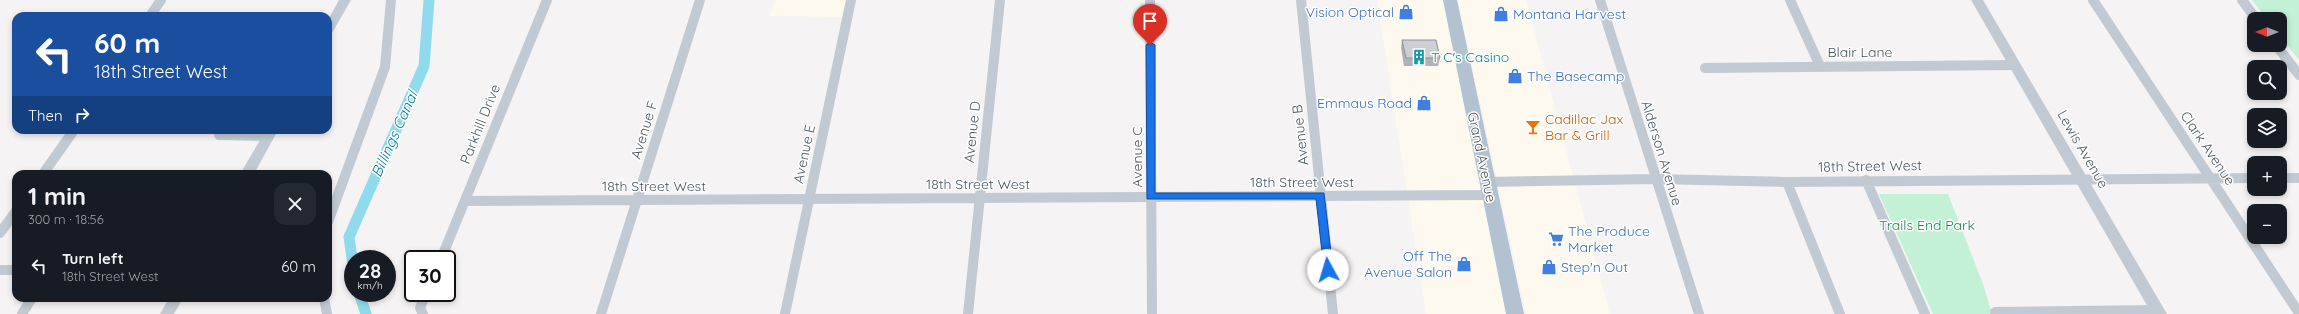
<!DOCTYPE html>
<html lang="en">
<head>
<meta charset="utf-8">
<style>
	:root { --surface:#171b24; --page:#242831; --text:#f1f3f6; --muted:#9ea1a6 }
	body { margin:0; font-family:Quicksand,sans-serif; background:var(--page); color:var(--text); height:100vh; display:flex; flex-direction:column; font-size:15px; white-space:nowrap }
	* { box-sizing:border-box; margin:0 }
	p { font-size:13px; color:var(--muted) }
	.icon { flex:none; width:22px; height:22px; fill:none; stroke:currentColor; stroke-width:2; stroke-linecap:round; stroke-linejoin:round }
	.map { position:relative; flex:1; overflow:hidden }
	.details { position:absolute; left:12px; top:170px; width:320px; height:132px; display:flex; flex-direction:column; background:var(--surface); border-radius:12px; box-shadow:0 2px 6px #0003 }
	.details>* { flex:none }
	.banner { position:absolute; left:12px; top:12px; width:320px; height:122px; border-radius:12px; box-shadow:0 2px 6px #0003; background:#1a4fa0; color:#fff; overflow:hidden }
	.needle { width:26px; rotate:270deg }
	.controls { position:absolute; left:2247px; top:12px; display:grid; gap:8px }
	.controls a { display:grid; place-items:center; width:40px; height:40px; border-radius:8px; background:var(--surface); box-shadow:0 2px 6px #0003; font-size:20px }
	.speed { position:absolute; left:344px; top:250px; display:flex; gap:8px; font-size:20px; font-weight:700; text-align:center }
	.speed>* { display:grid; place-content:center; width:52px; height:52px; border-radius:50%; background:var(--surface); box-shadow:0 2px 6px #0003; line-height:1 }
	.speed small { font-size:10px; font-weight:400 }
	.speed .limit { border:2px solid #111; border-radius:6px; background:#fff; color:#111 }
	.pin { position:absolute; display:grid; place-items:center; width:34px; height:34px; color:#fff; margin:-41px -17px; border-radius:50% 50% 50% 0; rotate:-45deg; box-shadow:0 0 4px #0007 }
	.pin .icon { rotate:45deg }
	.me { position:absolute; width:44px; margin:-22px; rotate:354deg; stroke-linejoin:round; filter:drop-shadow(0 0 3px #0008) }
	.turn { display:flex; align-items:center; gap:14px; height:84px; padding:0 16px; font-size:18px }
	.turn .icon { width:52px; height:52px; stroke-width:2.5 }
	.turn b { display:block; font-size:28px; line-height:34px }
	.then { display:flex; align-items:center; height:38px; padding:0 16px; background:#0003; gap:8px; font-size:15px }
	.round { display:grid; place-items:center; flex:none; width:42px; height:42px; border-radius:12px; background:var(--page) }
	.overview { display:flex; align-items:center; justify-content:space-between; height:68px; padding:0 16px }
	h1 { font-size:24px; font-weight:800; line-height:30px }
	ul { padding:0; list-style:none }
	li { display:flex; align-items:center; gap:12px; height:56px; padding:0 16px }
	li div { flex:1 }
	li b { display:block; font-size:15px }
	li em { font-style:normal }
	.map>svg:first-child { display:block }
</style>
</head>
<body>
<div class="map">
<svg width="2299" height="314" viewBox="0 0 2299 314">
	<rect width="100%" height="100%" fill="#f5f3f3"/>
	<path fill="#fdf9ef" d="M775,0h76l-4,17 -77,-1z
		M1377,0h73l65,314h-89z
		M1458,0h68l84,314h-84z"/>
	<path fill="#c3f1d5" d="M2252,0h47v60l-19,-24v-17h-13z
		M1879,194h69l35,90 9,30h-59z"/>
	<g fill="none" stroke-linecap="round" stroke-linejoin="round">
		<path stroke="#90daee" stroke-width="11" d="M353,265l-4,-28 75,-171 5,-66
			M359,293l7,21"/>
		<path stroke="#c1cad2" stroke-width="10" d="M1150,0l2,314
			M1301,0l32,314
			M1600,0l99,314
			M1790,0l30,66
			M2093,0l206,313
			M2242,0l14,19
			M150,16l11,-16
			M2276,45l23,30
			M1705,68l310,-3
			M219,135l50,1
			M43,174l31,-44
			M2280,178h19
			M1866,180l59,134
			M1487,182l168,-3 132,3 467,-4
			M1787,182l53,132
			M465,201l1025,-6
			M328,222l57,-155 6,-67
			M0,233l16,-22
			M441,259l106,-259
			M0,270h16
			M324,298l3,16
			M1995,312l163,-2
			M22,314l10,-16
			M423,314l-3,-6 6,-15
			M601,314l99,-314
			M785,314l66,-314
			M968,314l32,-314"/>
		<path fill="#c1cad2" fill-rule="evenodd" d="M339,0h12l-19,33 -4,1v-14z
			M1971,0h12l184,314h-15z
			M266,130h12l-24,44h-14z
			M169,298h14l-9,16h-14z"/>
		<path fill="#b3c2d1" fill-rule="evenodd" d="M1443,0h14l67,314h-18z"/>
	</g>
	<path fill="#b0b2b7" d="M1402,40l38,18 -2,8h-34l-3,-18z"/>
	<path fill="#cdcfd5" stroke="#909195" d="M1402,40h34l4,18h-34z"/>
	<path fill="#1a73e8" stroke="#114b97" d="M1150,42l5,3v148h169l9,77 -1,2 -4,2 -4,-4 -8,-71h-169l-1,-154z"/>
	<defs>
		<g id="shop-bare" transform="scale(1.2)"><path d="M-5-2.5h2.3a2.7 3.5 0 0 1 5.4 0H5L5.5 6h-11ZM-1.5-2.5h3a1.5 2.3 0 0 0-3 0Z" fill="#3f7fe0" stroke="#fff" stroke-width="2.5" paint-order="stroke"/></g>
		<g id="building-bare" transform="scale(1.2)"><path d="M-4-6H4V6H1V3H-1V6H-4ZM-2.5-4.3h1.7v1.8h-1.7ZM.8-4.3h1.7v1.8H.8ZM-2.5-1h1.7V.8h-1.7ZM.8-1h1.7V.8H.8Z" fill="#0f9aa8" stroke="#fff" stroke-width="2.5" paint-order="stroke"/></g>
		<g id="bar-bare" transform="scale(1.2)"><path d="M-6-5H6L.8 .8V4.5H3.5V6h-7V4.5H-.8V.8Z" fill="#e8710a" stroke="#fff" stroke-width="2.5" paint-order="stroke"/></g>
		<g id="supermarket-bare" transform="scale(1.2)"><path d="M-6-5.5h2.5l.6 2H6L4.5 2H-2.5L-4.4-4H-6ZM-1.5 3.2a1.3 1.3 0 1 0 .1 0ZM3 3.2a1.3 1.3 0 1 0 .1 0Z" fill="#3f7fe0" stroke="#fff" stroke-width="2.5" paint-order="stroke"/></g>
	</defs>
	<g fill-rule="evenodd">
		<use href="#shop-bare" x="1406" y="12"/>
		<use href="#shop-bare" x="1501" y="14"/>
		<use href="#building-bare" x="1419" y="57"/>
		<use href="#shop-bare" x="1515" y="76"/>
		<use href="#shop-bare" x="1424" y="103"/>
		<use href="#bar-bare" x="1533" y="127"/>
		<use href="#supermarket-bare" x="1556" y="239"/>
		<use href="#shop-bare" x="1464" y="264"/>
		<use href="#shop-bare" x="1549" y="267"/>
	</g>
	<g text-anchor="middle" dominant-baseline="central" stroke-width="3" stroke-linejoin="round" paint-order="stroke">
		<g font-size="14" fill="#366cbe" stroke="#fff" text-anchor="start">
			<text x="1394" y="12" text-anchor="end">Vision Optical</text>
			<text x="1513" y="14">Montana Harvest</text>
			<text x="1527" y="76">The Basecamp</text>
			<text x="1412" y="103" text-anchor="end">Emmaus Road</text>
			<text x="1568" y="231">The Produce<tspan x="1568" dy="16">Market</tspan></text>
			<text x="1452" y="256" text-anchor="end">Off The<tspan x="1452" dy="16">Avenue Salon</tspan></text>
			<text x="1561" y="267">Step'n Out</text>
		</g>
		<g font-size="14" fill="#4a5661" stroke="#fff">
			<text x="1860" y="52">Blair Lane</text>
			<text transform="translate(480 124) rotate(-68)">Parkhill Drive</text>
			<text transform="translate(644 130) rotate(-73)">Avenue F</text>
			<text transform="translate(972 132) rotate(-84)">Avenue D</text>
			<text transform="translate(1300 135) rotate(-96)">Avenue B</text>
			<text transform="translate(2208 148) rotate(56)">Clark Avenue</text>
			<text transform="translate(2083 149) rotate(60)">Lewis Avenue</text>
			<text transform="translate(1662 153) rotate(73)">Alderson Avenue</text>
			<text transform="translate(804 154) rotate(-78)">Avenue E</text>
			<text transform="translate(1137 157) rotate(-90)">Avenue C</text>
			<text transform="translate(1482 157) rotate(78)">Grand Avenue</text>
			<text transform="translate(1870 166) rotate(-1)">18th Street West</text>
			<text x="1302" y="182">18th Street West</text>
			<text x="978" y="184">18th Street West</text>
			<text x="654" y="186">18th Street West</text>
		</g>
		<g font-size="14" fill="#0d838f" stroke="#fff" text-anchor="start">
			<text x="1431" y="57">T C's Casino</text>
		</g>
		<g font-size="14" fill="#c56008" stroke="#fff" text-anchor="start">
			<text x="1545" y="119">Cadillac Jax<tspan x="1545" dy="16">Bar &amp; Grill</tspan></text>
		</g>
		<g font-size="14" fill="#17864f" stroke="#fff">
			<text x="1927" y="225">Trails End Park</text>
		</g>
		<g font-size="15" font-style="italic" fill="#0c7c9b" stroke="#fff">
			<text transform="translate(394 134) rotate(-66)">Billings Canal</text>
		</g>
	</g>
</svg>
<div class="controls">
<a><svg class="needle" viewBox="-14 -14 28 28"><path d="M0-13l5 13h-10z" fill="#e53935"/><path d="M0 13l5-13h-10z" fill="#9ea1a6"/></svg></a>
<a><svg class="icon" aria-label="search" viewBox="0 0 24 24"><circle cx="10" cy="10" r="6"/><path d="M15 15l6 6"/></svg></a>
<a><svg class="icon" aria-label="layers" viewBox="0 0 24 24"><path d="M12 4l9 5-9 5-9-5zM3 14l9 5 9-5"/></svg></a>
<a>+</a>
<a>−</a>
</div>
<div class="speed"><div>28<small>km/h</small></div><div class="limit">30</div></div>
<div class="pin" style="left:1150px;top:45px;background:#d93025"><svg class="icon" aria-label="arrive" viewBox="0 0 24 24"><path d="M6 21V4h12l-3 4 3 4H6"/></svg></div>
<svg class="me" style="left:1328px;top:270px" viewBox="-20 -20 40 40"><circle r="19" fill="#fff"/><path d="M0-13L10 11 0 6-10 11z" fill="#1a73e8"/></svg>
<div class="banner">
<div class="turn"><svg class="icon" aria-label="left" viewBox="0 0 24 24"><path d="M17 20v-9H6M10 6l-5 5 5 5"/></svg><div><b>60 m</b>18th Street West</div></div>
<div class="then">Then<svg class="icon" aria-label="right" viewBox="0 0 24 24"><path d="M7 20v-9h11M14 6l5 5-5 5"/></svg></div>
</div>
<section class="details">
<div class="overview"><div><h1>1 min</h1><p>300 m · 18:56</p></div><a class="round"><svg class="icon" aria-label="close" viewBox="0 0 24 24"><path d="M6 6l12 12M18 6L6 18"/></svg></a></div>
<ul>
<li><svg class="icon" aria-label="left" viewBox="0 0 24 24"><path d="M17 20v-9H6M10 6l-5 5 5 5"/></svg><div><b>Turn left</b><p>18th Street West</p></div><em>60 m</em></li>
</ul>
</section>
</div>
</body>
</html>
